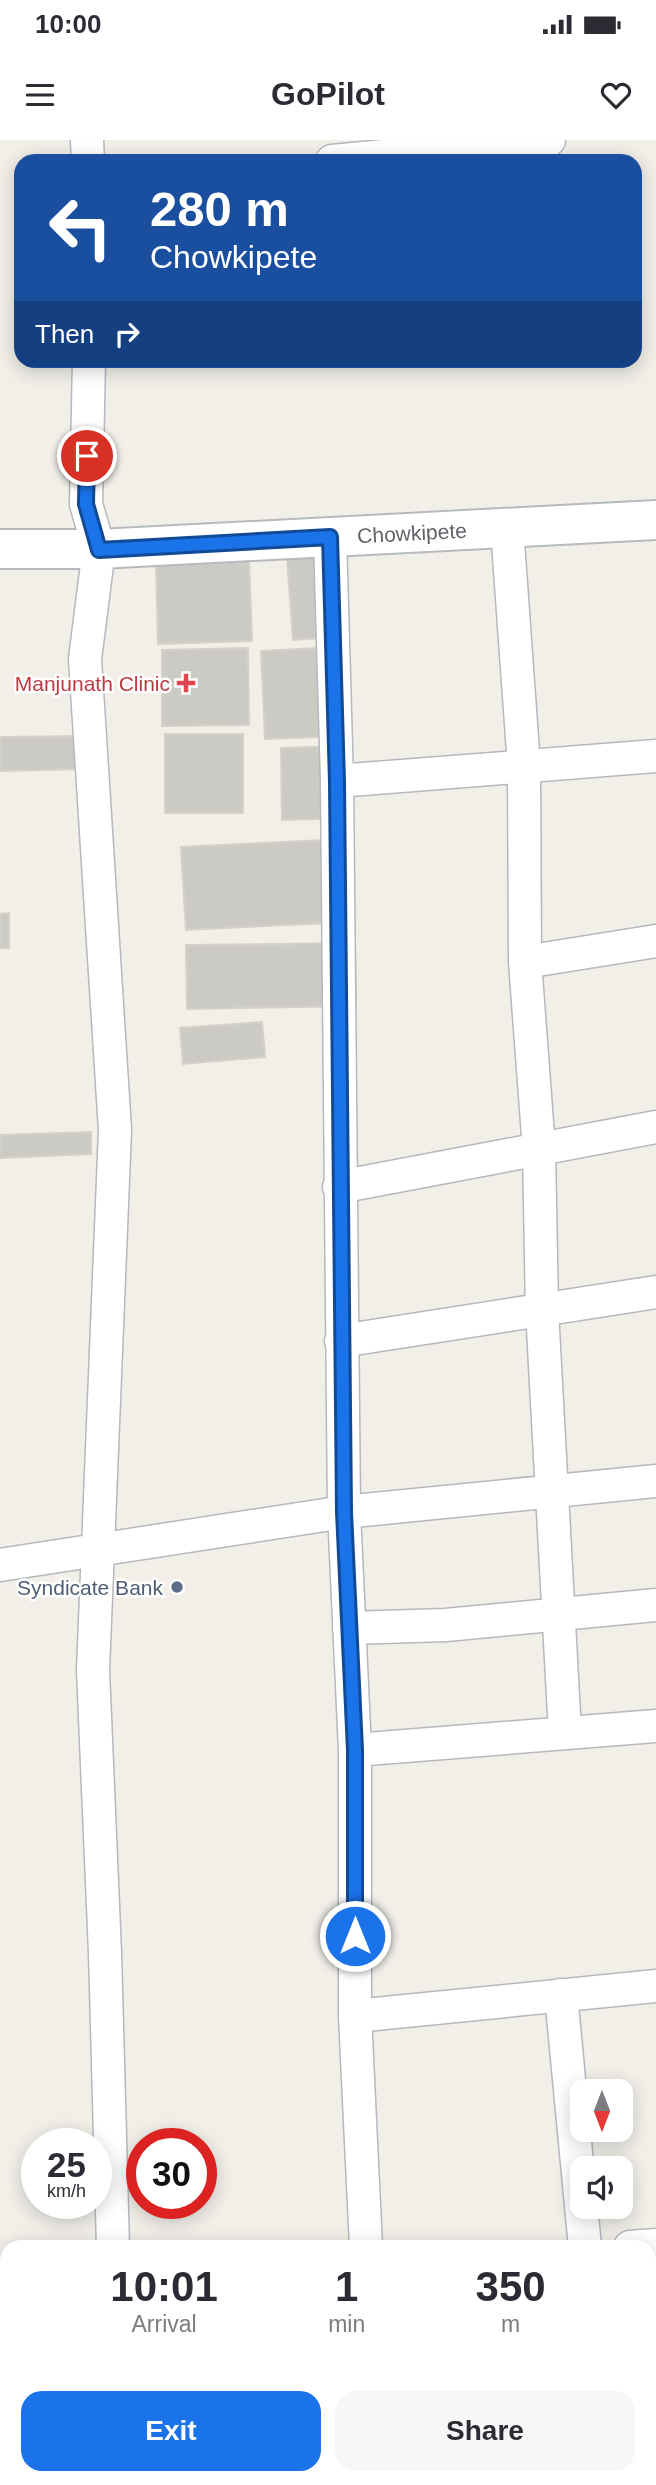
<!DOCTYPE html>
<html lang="en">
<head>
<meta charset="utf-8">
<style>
	:root { --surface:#fff; --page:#f7f7f7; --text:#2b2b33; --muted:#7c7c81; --accent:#1a73e8 }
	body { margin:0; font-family:Helvetica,sans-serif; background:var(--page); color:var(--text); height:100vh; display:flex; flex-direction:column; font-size:26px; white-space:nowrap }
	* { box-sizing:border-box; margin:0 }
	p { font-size:23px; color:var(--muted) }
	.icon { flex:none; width:38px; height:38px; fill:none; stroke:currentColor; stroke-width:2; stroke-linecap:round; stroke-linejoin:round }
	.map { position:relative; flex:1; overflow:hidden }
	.details { position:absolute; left:0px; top:2100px; width:656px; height:245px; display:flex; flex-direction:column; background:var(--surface); border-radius:21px 21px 0 0; box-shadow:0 4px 18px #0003 }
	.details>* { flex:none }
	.hud { position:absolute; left:14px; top:14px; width:628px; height:214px; border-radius:21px; box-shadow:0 4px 18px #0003; background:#1a4fa0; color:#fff; overflow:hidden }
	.needle { width:46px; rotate:180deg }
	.fabs { position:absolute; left:570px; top:1939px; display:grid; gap:14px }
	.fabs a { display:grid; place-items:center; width:63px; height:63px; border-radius:14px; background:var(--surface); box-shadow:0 4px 18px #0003; font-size:35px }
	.speed { position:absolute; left:21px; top:1988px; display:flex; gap:14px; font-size:35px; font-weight:700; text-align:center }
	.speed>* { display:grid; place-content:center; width:91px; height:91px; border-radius:50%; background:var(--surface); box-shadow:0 4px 18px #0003; line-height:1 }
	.speed small { font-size:18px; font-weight:400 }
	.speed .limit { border:10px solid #d22; background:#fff; color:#111 }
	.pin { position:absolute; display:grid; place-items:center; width:60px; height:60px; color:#fff; margin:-30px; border:4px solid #fff; border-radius:50%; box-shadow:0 2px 7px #0007 }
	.me { position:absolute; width:77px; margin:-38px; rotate:0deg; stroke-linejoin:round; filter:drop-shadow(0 0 5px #0008) }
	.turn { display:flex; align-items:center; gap:24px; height:147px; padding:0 21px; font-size:32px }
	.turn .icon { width:91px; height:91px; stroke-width:2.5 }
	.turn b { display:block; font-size:49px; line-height:60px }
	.then { display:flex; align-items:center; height:66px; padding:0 21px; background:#0003; gap:14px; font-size:26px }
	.eta { display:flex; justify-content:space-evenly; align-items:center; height:119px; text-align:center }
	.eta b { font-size:42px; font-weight:600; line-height:49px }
	.primary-button { display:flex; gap:14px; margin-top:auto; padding:14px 21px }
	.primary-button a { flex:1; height:80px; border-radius:21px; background:var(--accent); color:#fff; font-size:28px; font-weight:600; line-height:80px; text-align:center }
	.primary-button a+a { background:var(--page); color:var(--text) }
	.status { display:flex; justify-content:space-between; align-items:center; height:49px; padding:0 35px; background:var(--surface); direction:ltr }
	.status svg { height:19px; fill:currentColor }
	header { display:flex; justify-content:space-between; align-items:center; height:91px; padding:0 21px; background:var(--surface); font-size:32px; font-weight:600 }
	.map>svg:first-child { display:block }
</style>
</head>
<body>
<div class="status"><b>10:00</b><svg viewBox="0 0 49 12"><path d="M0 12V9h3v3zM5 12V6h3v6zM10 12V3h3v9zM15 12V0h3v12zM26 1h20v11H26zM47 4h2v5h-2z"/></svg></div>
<header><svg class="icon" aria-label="menu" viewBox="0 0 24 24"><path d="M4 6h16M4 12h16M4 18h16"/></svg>GoPilot<svg class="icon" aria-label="heart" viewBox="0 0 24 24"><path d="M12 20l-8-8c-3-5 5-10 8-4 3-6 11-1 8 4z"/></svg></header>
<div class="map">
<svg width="656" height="2345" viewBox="0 0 656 2345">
	<rect width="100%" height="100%" fill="#f1efe8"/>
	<path fill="#cccac5" stroke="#d6d1c6" stroke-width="2" d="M342,413l7,83 -56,4 -6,-83z
		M249,419l3,82 -94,3 -2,-82z
		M339,507l4,89 -78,3 -4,-88z
		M248,508l1,77 -87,1v-76z
		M165,594h78v79h-78z
		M83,596l1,33 -84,2v-34z
		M349,606l2,72 -69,2 -1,-72z
		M343,699l4,83 -161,8 -5,-83z
		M9,773v35h-9v-34z
		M355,803l1,63 -169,3 -1,-64z
		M262,882l3,35 -82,7 -3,-36z
		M91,992v22l-91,4v-23z"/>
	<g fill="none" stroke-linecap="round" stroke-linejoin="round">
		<g stroke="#b5b8bc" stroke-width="35">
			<path id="street" d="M87,0l1,21
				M332,21l217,-21
				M89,220l-3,144 13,45 -14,110 30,471 -22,540 12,283 8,294
				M507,388l17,238 1,196
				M330,397l7,244 7,731 312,-31
				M337,641l319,-25
				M339,1047l317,-60
				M341,1201l315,-49
				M0,1425l344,-53 11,238v266l301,-30
				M349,1488l97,-3 210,-20
				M565,1593l-23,-423 -3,-161 -14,-187 131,-21
				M355,1610l301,-24
				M561,1855l24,252
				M355,1876l11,231
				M630,2107l26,-2
				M0,2163l7,-1
				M166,2338l1,7"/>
		</g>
		<g stroke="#b6babf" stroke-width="42">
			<path id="secondary" d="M0,409h99l557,-29"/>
		</g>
		<use href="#street" stroke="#fff" stroke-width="32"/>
		<use href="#secondary" stroke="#fff" stroke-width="38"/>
	</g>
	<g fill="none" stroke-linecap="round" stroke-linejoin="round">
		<g stroke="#114b97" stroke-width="18">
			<path id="route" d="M87,316l-1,48 13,46 231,-13 7,245 7,730 11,238v186"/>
		</g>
		<use href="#route" stroke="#1a73e8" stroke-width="12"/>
	</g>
	<path fill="#e0444e" stroke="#fff" stroke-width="2.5" d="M182.5 532.5h7v7h7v7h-7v7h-7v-7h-7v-7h7z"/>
	<circle fill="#5c6f8a" stroke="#fff" stroke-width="2.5" cx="177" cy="1447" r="7"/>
	<g text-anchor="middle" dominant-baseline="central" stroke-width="5" stroke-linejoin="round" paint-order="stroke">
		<g font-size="21" fill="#5f6368" stroke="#fff">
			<text transform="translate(412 393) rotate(-3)">Chowkipete</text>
		</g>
		<g font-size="21" fill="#be3a42" stroke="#fff" text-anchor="end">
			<text x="170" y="543">Manjunath Clinic</text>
		</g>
		<g font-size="21" fill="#4e5e75" stroke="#fff" text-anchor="end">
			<text x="163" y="1447">Syndicate Bank</text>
		</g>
	</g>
</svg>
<div class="fabs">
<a><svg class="needle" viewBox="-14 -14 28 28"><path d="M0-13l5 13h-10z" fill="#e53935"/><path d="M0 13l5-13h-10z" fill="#7c7c81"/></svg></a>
<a><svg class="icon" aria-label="sound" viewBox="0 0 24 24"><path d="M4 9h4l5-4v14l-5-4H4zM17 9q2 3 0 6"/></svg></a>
</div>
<div class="speed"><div>25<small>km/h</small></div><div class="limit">30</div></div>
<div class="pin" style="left:87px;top:316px;background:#d93025"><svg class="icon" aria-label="arrive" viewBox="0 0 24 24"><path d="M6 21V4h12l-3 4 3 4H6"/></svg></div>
<svg class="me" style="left:355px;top:1796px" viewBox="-20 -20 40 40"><circle r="17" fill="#1a73e8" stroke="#fff" stroke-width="3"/><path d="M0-11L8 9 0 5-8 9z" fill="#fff"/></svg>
<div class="hud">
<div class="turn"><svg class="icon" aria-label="left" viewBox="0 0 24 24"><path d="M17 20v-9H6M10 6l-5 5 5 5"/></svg><div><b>280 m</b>Chowkipete</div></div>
<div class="then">Then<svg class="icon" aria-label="right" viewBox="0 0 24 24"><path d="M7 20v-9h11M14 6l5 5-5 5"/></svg></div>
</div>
<section class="details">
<div class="eta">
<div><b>10:01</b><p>Arrival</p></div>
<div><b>1</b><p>min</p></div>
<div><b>350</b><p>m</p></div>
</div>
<div class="primary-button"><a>Exit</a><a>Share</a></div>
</section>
</div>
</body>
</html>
